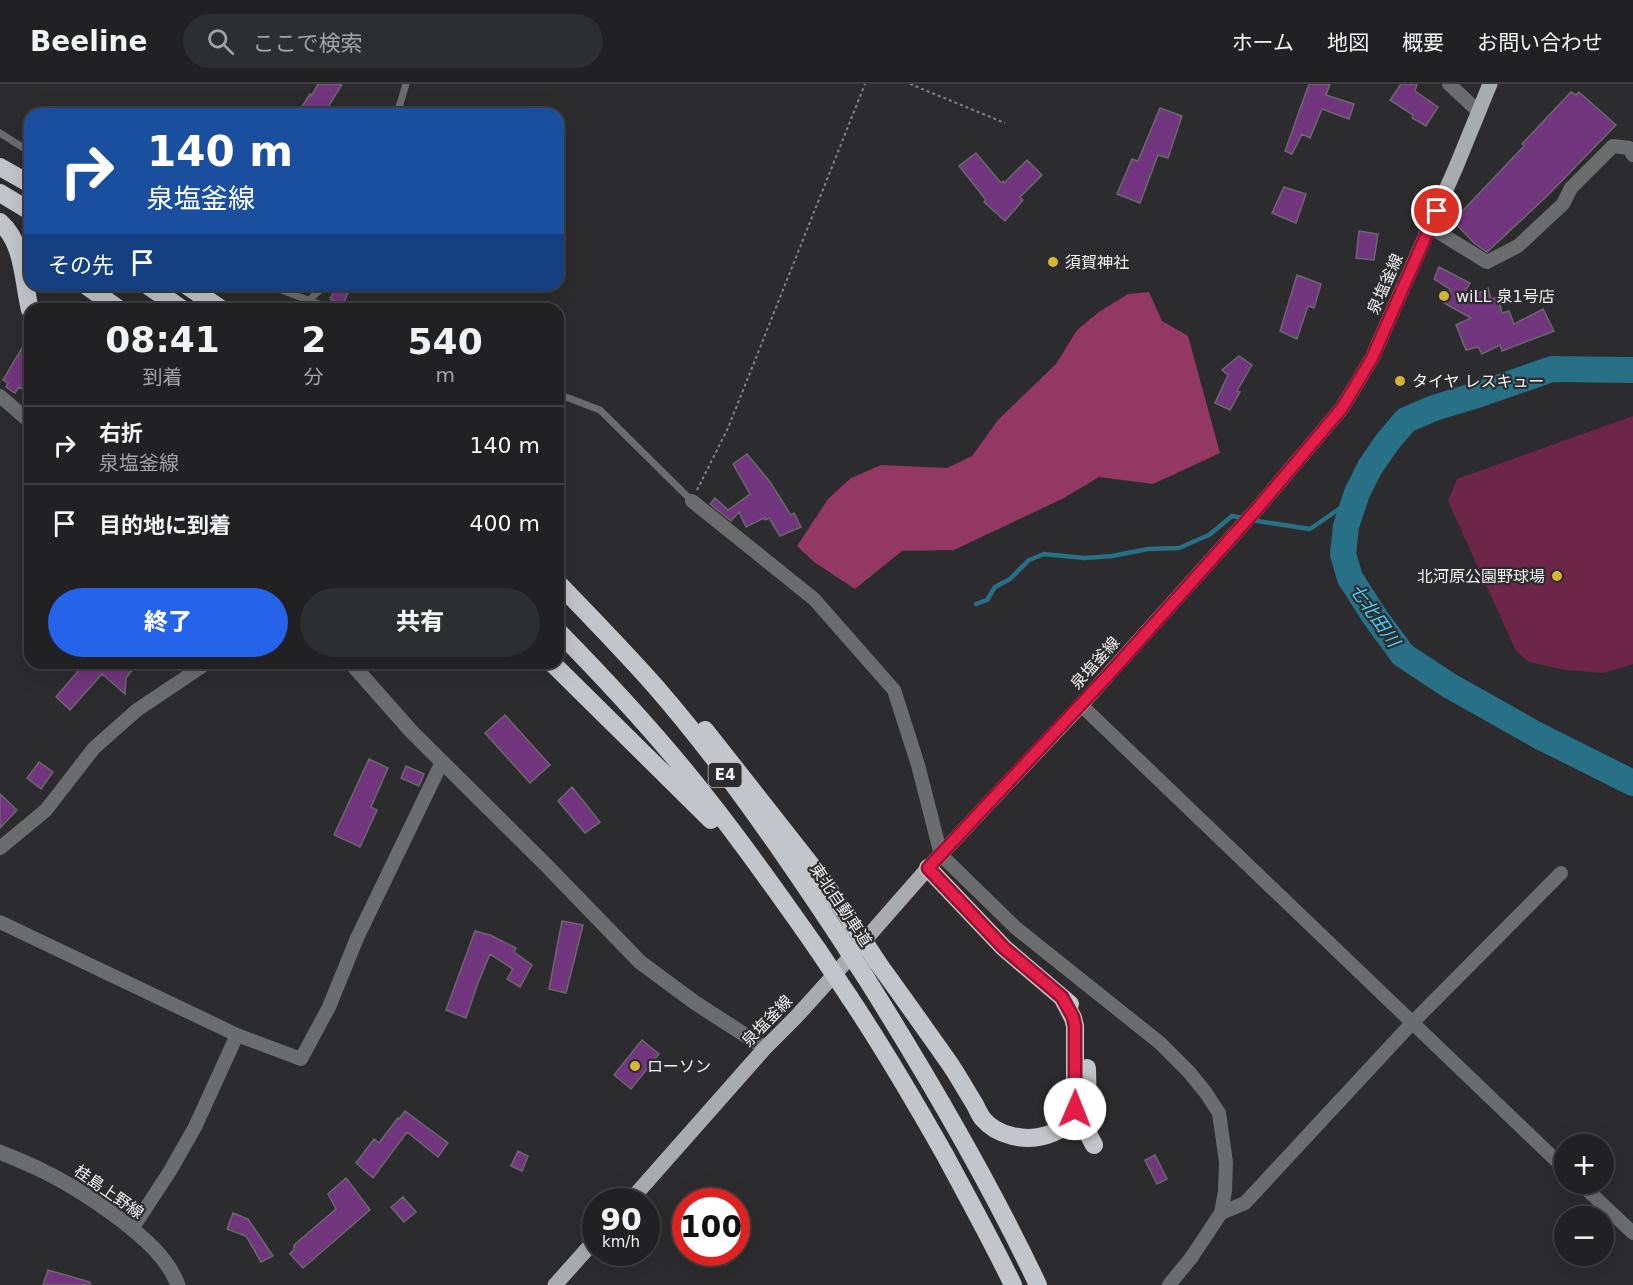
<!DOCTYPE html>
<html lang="ja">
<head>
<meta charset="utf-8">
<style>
	:root { --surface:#212123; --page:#2d2e30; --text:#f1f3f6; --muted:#a2a3a6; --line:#3e3e41; --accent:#2563eb }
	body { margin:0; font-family:"DejaVu Sans","Noto Sans JP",sans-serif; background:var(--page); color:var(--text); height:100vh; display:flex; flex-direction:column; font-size:22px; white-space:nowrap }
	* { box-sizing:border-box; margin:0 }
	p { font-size:20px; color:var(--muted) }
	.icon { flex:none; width:33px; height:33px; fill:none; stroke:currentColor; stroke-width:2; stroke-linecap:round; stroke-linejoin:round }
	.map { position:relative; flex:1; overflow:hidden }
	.sheet { position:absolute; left:24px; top:219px; width:540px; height:366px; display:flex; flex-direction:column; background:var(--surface); border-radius:18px; box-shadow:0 6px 24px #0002,0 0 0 2px var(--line) }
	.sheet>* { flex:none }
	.guide { position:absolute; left:24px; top:24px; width:540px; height:183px; border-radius:18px; box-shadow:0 6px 24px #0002,0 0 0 2px var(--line); background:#1a4fa0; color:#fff; overflow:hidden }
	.tools { position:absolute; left:1554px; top:1050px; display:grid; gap:12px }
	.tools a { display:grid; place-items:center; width:60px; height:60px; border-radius:50%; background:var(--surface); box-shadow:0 6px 24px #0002,0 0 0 2px var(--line); font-size:30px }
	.speed { position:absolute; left:582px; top:1104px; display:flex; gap:12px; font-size:30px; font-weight:700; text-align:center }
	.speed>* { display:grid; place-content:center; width:78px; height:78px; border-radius:50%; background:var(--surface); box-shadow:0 6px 24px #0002,0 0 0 2px var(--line); line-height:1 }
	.speed small { font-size:15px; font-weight:400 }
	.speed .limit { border:9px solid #d22; background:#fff; color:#111 }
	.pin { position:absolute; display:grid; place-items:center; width:51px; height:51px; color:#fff; margin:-26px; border:3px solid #fff; border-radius:50%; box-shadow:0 2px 6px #0007 }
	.me { position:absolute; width:66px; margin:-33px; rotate:1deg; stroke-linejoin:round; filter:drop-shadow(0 0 4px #0008) }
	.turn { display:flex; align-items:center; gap:21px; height:126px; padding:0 24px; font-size:27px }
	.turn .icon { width:78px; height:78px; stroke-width:2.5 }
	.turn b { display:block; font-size:42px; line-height:51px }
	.then { display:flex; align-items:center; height:57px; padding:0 24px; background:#0003; gap:12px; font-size:22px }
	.eta { display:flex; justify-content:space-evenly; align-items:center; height:102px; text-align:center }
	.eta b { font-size:36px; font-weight:800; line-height:42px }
	.button { display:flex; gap:12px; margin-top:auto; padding:12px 24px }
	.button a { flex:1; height:69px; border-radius:36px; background:var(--accent); color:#fff; font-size:24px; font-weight:800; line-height:69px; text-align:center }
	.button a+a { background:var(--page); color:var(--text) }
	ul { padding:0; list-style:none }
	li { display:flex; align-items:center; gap:18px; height:78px; padding:0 24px; border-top:2px solid var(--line) }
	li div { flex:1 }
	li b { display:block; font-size:22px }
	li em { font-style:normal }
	header { display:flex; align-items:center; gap:36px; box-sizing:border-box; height:84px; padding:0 30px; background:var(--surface); border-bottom:2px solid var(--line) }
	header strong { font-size:28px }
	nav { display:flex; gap:33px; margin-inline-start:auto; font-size:21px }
	.search { width:420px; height:54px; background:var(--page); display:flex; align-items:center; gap:15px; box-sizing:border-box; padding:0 21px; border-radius:33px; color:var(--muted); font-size:22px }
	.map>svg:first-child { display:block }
</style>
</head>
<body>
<header>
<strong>Beeline</strong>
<div class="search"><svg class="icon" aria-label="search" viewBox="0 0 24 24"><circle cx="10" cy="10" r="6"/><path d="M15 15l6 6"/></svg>ここで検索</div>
<nav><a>ホーム</a><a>地図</a><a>概要</a><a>お問い合わせ</a></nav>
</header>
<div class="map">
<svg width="1633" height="1201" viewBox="0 0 1633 1201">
	<rect width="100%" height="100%" fill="#2c2c2f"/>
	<path fill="#6d2648" d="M1633,332v248l-30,9 -38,-3 -36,-8 -13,-11 -68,-150 9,-22z"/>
	<path fill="#923862" d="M1149,208l13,29 26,15 32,117 -67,31 -54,-7 -35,21 -110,52 -52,1 -47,38 -41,-27 -17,-16 31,-47 23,-21 30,-13 66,3 25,-12 26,-36 58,-56 21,-34 22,-18 29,-18z"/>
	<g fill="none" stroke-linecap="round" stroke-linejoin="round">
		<path stroke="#277085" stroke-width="4.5" d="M1251,436l59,9 45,-31
			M976,520l11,-4 8,-13 15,-8 19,-19 15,-6 40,4 28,-2 36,-7 31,-1 30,-13 23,-19 11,2"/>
		<path stroke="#277085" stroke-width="26" d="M1633,286l-81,-1 -72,25 -46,14 -28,12 -18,21 -18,26 -13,26 -11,33 -3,28 7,24 25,39 28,38 47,31 89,50 94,47"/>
	</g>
	<path fill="#71367e" stroke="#6b686c" stroke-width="1.5" d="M318,0h24l-18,30h-27l13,-20 2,1z
		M1309,0h21l-4,11 28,9 -5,15 -27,-10 -12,29 -8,-4 -10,20 -7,-3z
		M1401,0h16l-2,7 23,16 -12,19 -14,-8 1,-3 -23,-15z
		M1571,8l5,3 3,-3 37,33 -70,72 -59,55 -12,-8 -22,-23 71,-75 -2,-2z
		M1160,24l22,8 -14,42 -10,-3 -18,48 -23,-9 15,-35 6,2z
		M976,69l25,30 2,-2 1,2 23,-23 15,15 -22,22 3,3 -18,21 -21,-19 2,-2 -27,-34z
		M1284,103l22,7 -10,29 -24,-10z
		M1359,147l19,3 -4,26 -18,-2z
		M1439,183l31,16 -12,21 30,-16 3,11 7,-2 4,16 7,-2 5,13 29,-15 11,22 -52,20 -2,-6 -18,9 -4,-7 -12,3 -10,-25 15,-7 -27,-15 6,-14 -16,-10z
		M1297,191l24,9 -7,24 -6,-2 -11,33 -17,-8z
		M337,201h14l-8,20 -13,-6z
		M23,262l7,5v42l-11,-6 -4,6 -9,-6 2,-4 -5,-3z
		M1239,272l13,9 -15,26 3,1 -10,18 -15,-7 13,-28 -6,-5z
		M747,370l23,28 21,33 3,-2 7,14 -21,9 -11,-18 -4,2 -1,-2 -18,9 -7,-15 -8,9 -21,-17 5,-6 13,12 22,-16 -17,-30z
		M88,579h50l-12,15 -1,16 -23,-20 -32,36 -14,-13 23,-27 14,-3z
		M505,631l45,50 -20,18 -45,-50z
		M369,675l19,9 -17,39 6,3 -17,37 -26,-12z
		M39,678l14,10 -12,17 -14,-11z
		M406,682l18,8 -5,12 -18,-8z
		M572,703l28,35 -15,11 -27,-32z
		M0,710l17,16 -17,18z
		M562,837l21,4 -17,68 -17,-4z
		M475,847l15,4 26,13 -2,4 18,13 -12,22 -13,-8 6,-10 -23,-15 -12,29 -12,35 -20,-8z
		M642,956l17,14 -28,35 -17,-14z
		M405,1027l43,32 -10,14 -31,-25 -34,46 -17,-15 18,-24 5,4 19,-25 1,1z
		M518,1067l10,5 -6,15 -11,-5z
		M1155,1071l12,24 -10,5 -12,-24z
		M346,1094l24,32 -67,58 -13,-14 4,-5v-4l42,-36 -8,-15z
		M403,1113l13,15 -12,10 -13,-15z
		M233,1129l15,6 25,37 -12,6 -15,-26 -19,-7z
		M48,1186l42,12v3h-47z"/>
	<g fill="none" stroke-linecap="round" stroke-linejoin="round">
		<path stroke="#838386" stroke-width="2" stroke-dasharray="3 3" stroke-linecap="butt" d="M910,0l95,39
			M697,406l31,-62 137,-344"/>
		<path stroke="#6b6c6e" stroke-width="7" d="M397,30l9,-30
			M0,49l30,19
			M268,201l64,24
			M309,216l17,-15
			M558,310l42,16 92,91"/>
		<path stroke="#6b6c6e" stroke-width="14" d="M1449,0l30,28
			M1430,143l57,35 31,-16 45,-42 8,-16 42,-42 16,2 4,7
			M0,312l30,26
			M692,417l122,98 80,91 24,75 23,90 75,73 144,115 29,29 17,21 13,20 7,49 -1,29 -4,22 -30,45 -22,27
			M1081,621l483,463
			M0,764l46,-38 48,-62 43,-38 70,-47
			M0,838l237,113 64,24 28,-52 28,-69 85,-176
			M1581,1100l52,49
			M1221,1129l24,-10 167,-180 149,-150
			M132,1145l38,-58 25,-44 42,-92"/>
		<path stroke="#6b6c6e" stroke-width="15" d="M351,579l60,68 136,135 93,96 54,40 71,46
			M0,1068c16,7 32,13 47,21 26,13 50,29 74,47 23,18 46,37 57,65"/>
		<path stroke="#a9acaf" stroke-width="15" d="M629,1118l136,-154 31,-31 47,-52 85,-97 153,-163 175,-195 86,-102 30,-50 84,-191 34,-83
			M555,1201l41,-46"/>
		<path stroke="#c2c5c9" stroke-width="18" d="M0,83l30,17
			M0,109l30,18
			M0,138c24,21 23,59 30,88
			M85,201l34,24
			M147,201l35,24
			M186,201l35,24
			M558,499c33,34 66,68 97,103 67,77 125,162 181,246
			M558,547c53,54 106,111 152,171 38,48 73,98 108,148
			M552,579l159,157
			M705,646l114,145 29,42
			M928,784l76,80 66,56
			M878,879c24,33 48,67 72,101 8,12 16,26 24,39 3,5 5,11 9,16 14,17 43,23 64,16 14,-4 23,-11 28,-26v-83l-2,-8 -11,-21
			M866,894c62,99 122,201 172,307
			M850,914c34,51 65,104 95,157 23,43 47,86 68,130
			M1087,984l1,49
			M1075,1025l19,36"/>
		<path stroke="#c2c5c9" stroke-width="18" d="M848,833l30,46
			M836,848l30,46
			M818,866l32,48"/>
	</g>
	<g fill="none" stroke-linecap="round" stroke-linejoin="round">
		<g stroke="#92132f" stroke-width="15">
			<path id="route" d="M1075,1025v-83l-2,-9 -11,-20 -58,-49 -76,-80 184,-197 144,-161 86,-102 30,-50 65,-147"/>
		</g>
		<use href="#route" stroke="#e11d48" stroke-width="10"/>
	</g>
	<g fill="#d5b534" stroke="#2c2c2f" stroke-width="2">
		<circle cx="1053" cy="178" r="6"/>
		<circle cx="1444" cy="212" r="6"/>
		<circle cx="1400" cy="297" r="6"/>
		<circle cx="1557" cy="492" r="6"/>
		<circle cx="635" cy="982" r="6"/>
	</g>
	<g text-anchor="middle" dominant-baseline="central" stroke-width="4.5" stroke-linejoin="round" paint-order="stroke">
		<rect fill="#2c2c2f" stroke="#b7b7b9" stroke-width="1.5" x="708.5" y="679" width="33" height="24" rx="4.5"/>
		<g font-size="15" font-weight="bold" fill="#f2f2f4">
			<text x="725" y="691">E4</text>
		</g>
		<g font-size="16" fill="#f2f2f4" stroke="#2c2c2f" text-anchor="start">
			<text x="1065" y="178">須賀神社</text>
			<text x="1456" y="212">wiLL 泉1号店</text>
			<text x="1412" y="297">タイヤ レスキュー</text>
			<text x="1545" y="492" text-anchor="end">北河原公園野球場</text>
			<text x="647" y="982">ローソン</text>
		</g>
		<g font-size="16" fill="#f2f2f4" stroke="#2c2c2f">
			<text transform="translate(1385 200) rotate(-66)">泉塩釜線</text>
			<text transform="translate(1095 579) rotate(-48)">泉塩釜線</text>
			<text transform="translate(841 821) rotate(56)">東北自動車道</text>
			<text transform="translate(767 937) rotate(-46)">泉塩釜線</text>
			<text transform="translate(109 1108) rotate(35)">桂島上野線</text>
		</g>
		<g font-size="18" font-style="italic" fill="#46d1f8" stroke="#2c2c2f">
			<text transform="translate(1375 531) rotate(55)">七北田川</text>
		</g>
	</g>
</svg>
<div class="tools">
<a>+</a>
<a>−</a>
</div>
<div class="speed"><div>90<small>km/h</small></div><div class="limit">100</div></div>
<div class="pin" style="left:1437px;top:127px;background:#d93025"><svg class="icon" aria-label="arrive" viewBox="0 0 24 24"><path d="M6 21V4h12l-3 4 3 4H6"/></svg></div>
<svg class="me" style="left:1075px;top:1025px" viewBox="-20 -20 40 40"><circle r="19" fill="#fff"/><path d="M0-13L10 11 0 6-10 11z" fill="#e11d48"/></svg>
<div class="guide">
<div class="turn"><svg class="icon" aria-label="right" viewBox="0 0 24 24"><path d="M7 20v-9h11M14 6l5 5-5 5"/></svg><div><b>140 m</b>泉塩釜線</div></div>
<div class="then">その先<svg class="icon" aria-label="arrive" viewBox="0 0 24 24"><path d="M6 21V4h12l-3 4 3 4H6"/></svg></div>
</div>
<section class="sheet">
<div class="eta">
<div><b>08:41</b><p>到着</p></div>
<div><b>2</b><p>分</p></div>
<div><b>540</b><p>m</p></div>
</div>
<ul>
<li><svg class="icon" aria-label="right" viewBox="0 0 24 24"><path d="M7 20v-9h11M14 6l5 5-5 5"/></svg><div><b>右折</b><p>泉塩釜線</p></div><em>140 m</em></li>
<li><svg class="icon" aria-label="arrive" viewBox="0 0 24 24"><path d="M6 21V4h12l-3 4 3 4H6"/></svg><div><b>目的地に到着</b></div><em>400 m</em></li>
</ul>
<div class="button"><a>終了</a><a>共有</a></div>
</section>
</div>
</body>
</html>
